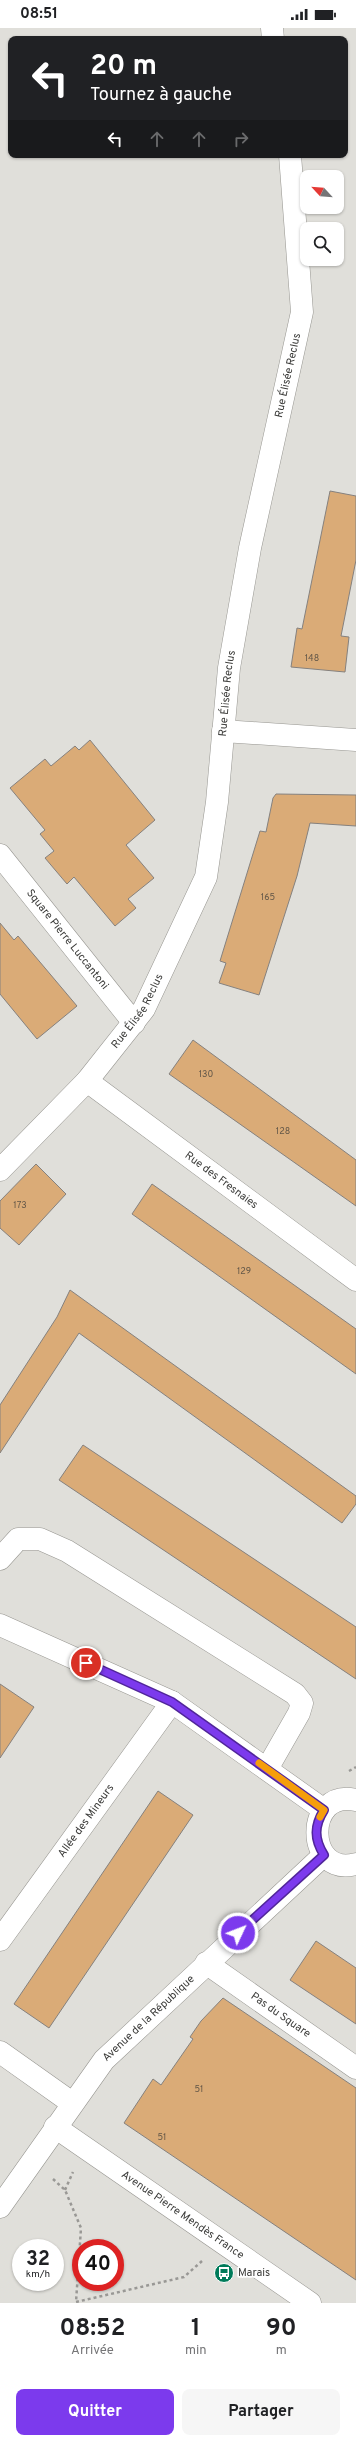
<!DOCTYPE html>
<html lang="fr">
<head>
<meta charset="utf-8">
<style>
	:root { --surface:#fff; --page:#f6f6f6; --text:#202124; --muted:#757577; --accent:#7c3aed }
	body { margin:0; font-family:Overpass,sans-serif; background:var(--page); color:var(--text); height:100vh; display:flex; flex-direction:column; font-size:15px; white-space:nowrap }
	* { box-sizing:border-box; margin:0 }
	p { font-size:13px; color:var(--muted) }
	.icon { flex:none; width:22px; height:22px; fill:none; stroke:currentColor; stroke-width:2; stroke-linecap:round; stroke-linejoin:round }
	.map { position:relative; height:2275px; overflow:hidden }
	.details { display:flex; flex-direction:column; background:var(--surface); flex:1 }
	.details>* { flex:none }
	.top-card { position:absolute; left:8px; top:8px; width:340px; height:122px; border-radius:8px; box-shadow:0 1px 3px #0004; background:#202124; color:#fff; overflow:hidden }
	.needle { width:26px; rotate:296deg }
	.tools { position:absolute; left:300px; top:142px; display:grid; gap:8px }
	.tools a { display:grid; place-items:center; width:44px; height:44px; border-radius:8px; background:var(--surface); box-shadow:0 1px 3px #0004; font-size:20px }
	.speed { position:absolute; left:12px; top:2211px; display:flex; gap:8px; font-size:20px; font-weight:700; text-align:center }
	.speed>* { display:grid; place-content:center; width:52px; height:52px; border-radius:50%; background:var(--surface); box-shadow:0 1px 3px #0004; line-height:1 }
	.speed small { font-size:10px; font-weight:400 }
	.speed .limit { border:6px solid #d22; background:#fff; color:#111 }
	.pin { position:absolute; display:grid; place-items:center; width:34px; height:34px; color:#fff; margin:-17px; border:2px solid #fff; border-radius:50%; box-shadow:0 1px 4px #0007 }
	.me { position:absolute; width:44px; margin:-22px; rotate:47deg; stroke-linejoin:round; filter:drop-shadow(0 0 3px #0008) }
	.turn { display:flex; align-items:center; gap:14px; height:84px; padding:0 16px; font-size:18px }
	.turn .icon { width:52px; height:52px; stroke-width:2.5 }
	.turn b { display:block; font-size:28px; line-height:34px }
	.lanes { display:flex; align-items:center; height:38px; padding:0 16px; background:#0003; justify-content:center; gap:20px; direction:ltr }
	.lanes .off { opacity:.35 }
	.eta { display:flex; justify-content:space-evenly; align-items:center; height:68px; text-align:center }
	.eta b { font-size:24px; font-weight:700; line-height:28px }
	.action { display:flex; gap:8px; margin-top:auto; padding:8px 16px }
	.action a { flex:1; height:46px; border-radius:8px; background:var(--accent); color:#fff; font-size:16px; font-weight:700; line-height:46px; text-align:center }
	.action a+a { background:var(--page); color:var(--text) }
	.status { display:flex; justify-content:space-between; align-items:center; height:28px; padding:0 20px; background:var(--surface); direction:ltr }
	.status svg { height:11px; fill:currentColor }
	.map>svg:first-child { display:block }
</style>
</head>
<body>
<div class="status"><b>08:51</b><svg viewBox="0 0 49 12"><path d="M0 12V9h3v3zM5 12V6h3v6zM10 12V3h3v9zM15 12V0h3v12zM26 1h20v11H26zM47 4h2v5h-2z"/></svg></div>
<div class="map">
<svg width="356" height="2275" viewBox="0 0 356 2275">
	<rect width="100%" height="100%" fill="#e0dfda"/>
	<path fill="#daab77" stroke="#85817e" d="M330,463l26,5v64l-15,76 8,1 -4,35 -54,-5 6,-39 5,1z
		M90,712l65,80 -29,25 28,33 -26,21 8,9 -21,18 -41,-49 -7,7 -22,-26 9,-7 -14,-17 5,-4 -35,-42 35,-29 6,7 24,-20 4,4z
		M276,766l80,1v31l-46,-3 -13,53 -38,119 -40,-12 7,-20 -6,-2 40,-130 6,1 7,-34z
		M0,895l14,17 4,-4 59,70 -40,33 -37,-45z
		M193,1012l163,120v46l-187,-132z
		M36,1136l30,30 -47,51 -19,-17v-27z
		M152,1156l204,145v45l-224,-160z
		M70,1262l286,206v8l-14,19 -263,-190 -79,120v-48l57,-88z
		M83,1417l273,182v52l-297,-199z
		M0,1656l34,23 -34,51z
		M158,1763l35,24 -144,213 -35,-24z
		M316,1913l40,27v56l-66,-44z
		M223,1970l133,90v192l-232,-157 29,-44 8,6 32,-46 -3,-2 11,-16z"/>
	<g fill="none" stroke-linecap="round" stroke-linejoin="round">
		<g stroke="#979691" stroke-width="23">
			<g id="minor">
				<path d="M272,0l1,11"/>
				<path d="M223,703l133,9"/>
				<path id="s1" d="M0,827l134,168"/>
				<path id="s2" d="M87,1053l269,199"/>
				<path id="s3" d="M0,1142l87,-89 57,-72 62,-132 11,-75 12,-134 21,-120 52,-236 -12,-157"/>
				<path d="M0,1531l18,-20h22l27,12 228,143 7,9 -3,10 -32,56"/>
				<path d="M0,1597l172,77 152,108"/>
				<path d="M356,1772c-52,-12 -51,78 0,64"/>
				<path id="s4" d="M0,1912l172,-238"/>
				<path id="s5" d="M206,1935l150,105"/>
				<path d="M0,2024l72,51"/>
				<path id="s6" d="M55,2099l255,176"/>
				<path id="s7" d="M0,2179l104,-147 220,-205"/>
			</g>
		</g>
		<path stroke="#999895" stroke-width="2.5" stroke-dasharray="3 3" stroke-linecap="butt" d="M349,1743l7,-4
			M53,2151l12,11 16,38 -5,74
			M65,2162l8,-18
			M76,2274l108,-25 18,-16"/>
		<use href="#minor" stroke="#fff" stroke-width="22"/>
	</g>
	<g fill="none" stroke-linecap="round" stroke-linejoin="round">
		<g stroke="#51269a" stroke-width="10">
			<path id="route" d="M86,1635l86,39 152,108c-10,16 -10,29 0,45l-86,78"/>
		</g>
		<use href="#route" stroke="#7c3aed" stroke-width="7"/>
		<path stroke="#f59e0b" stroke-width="7" d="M259,1735l65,47 -4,7"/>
	</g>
	<defs>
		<g id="bus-disc" transform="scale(1)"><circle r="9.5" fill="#007b59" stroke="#fff"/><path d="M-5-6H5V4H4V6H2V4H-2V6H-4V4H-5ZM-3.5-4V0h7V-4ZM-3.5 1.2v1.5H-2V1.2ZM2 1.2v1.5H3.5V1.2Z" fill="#fff"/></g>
	</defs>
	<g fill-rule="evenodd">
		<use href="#bus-disc" x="224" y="2245"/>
	</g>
	<g text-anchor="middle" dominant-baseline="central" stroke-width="3.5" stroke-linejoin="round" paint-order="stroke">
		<g font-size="9" fill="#635748">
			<text x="312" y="630">148</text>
			<text x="268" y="869">165</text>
			<text x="206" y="1046">130</text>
			<text x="283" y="1103">128</text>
			<text x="20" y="1177">173</text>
			<text x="244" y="1243">129</text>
			<text x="199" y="2061">51</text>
			<text x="162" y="2109">51</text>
		</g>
		<g font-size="11" fill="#3b3b39" stroke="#fff">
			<text stroke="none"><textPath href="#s3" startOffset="871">Rue Élisée Reclus</textPath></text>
			<text stroke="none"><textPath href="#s3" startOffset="547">Rue Élisée Reclus</textPath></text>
			<text stroke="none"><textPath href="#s1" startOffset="108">Square Pierre Luccantoni</textPath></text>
			<text stroke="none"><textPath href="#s3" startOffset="211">Rue Élisée Reclus</textPath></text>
			<text stroke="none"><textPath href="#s2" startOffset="167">Rue des Fresnaies</textPath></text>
			<text stroke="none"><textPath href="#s4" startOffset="147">Allée des Mineurs</textPath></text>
			<text stroke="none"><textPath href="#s5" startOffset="91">Pas du Square</textPath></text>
			<text stroke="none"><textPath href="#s7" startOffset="241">Avenue de la République</textPath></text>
			<text stroke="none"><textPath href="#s6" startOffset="155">Avenue Pierre Mendès France</textPath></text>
		</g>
		<g font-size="11" fill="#3b3b39" stroke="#fff" text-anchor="start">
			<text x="238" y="2245">Marais</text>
		</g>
	</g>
</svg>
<div class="tools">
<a><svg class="needle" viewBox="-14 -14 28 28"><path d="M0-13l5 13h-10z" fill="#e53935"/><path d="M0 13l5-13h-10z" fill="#757577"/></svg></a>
<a><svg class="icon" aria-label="search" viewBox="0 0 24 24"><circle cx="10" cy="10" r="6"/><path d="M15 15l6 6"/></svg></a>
</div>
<div class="speed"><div>32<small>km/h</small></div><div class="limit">40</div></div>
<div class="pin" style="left:86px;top:1635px;background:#d93025"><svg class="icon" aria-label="arrive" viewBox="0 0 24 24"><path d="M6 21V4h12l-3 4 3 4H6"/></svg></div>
<svg class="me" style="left:238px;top:1905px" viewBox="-20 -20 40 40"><circle r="17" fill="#7c3aed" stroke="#fff" stroke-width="3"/><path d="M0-11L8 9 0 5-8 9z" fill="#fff"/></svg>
<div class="top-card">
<div class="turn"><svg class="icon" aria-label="left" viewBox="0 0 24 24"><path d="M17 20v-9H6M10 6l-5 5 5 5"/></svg><div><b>20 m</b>Tournez à gauche</div></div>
<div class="lanes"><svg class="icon" aria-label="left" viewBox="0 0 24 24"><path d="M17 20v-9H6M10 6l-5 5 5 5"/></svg><svg class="icon off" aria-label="ahead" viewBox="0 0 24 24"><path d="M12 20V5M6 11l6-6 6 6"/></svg><svg class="icon off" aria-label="ahead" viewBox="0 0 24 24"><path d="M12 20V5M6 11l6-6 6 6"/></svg><svg class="icon off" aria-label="right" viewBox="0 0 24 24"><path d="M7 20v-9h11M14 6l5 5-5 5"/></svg></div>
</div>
</div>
<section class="details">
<div class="eta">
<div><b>08:52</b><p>Arrivée</p></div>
<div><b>1</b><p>min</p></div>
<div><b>90</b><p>m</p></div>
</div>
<div class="action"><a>Quitter</a><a>Partager</a></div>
</section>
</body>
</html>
